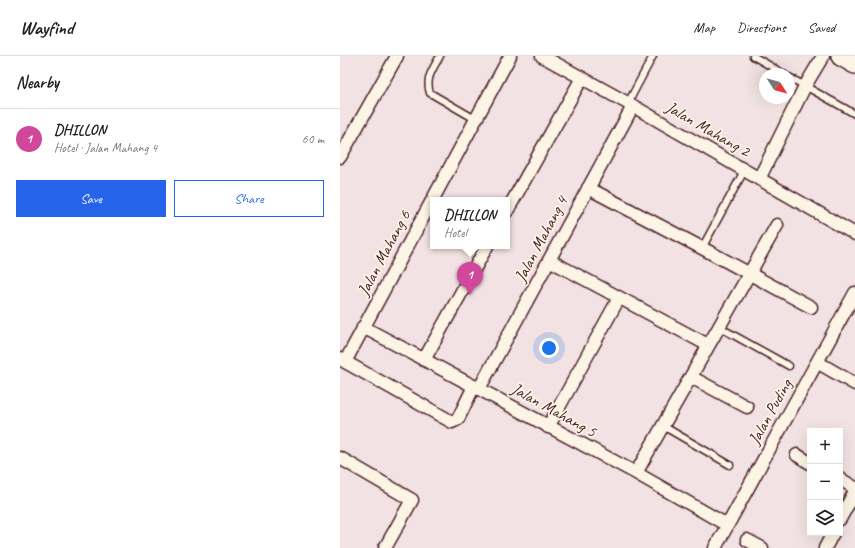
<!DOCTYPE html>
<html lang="en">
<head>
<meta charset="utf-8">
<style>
	body { margin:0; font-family:Caveat,sans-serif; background:#f2f2f2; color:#222 }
	.controls { position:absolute; right:12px; bottom:12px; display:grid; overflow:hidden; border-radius:0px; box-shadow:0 4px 16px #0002 }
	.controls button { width:36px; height:36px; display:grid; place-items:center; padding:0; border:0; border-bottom:1px solid #e0e0e0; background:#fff; color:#222; font:20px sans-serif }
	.compass { position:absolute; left:419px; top:12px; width:36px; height:36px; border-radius:50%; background:#fff; box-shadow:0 4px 16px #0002; rotate:126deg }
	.you { position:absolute; left:209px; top:292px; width:14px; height:14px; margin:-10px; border:3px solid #fff; border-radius:50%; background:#1a73e8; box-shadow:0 0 0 6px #1a73e833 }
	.badge { display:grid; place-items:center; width:26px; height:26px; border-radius:50%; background:#2563eb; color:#fff; font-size:13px; font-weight:700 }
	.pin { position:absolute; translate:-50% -33px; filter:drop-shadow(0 1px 2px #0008) }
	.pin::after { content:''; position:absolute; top:21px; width:14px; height:12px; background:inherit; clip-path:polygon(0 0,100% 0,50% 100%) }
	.popup { position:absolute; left:90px; top:141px; width:80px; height:52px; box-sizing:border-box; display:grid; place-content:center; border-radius:0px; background:#fff; filter:drop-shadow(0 1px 3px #0005); font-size:13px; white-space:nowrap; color:#767676 }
	.popup b { font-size:15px; color:#222 }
	.popup::after { content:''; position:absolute; left:50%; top:100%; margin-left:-8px; border:8px solid transparent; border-top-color:#fff }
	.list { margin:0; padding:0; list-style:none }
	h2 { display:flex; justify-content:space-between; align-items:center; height:52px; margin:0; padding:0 16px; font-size:17px }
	h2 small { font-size:13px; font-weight:400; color:#767676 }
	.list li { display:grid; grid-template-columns:26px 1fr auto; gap:12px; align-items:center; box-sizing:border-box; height:60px; padding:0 16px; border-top:1px solid #e0e0e0 }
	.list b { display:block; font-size:15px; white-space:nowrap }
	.list p { margin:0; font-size:13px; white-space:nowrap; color:#767676 }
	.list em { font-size:13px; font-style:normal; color:#767676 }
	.actions { display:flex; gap:8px; padding:12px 16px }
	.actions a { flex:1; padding:9px 0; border:1px solid #2563eb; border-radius:0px; text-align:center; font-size:14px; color:#2563eb }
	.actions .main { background:#2563eb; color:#fff }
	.icon { flex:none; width:22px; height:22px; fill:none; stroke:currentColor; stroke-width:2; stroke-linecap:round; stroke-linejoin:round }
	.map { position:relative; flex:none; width:515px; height:492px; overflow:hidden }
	header { display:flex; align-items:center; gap:24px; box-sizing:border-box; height:56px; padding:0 20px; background:#fff; border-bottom:1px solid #e0e0e0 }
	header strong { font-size:19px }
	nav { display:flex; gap:22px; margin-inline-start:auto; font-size:14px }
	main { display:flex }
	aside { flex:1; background:#fff }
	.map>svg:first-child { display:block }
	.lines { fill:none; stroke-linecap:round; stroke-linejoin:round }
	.lane-casing { stroke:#4a1f2b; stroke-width:9 }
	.street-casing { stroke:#4a1f2b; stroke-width:15 }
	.primary-casing { stroke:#4a1f2b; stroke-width:22 }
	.lane { stroke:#fcf5e5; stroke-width:6 }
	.street { stroke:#fcf5e5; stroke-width:12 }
	.primary { stroke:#fcf5e5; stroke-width:19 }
	.labels { text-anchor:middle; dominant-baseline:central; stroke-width:3.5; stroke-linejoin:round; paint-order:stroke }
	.street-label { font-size:17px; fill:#4a1f2b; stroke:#fcf5e5 }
</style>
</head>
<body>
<header>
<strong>Wayfind</strong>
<nav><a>Map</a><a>Directions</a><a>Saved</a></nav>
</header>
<main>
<aside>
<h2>Nearby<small></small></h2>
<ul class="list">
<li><span class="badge" style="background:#d1479c">1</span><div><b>DHILLON</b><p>Hotel · Jalan Mahang 4</p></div><em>60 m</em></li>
</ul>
<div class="actions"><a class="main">Save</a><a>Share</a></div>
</aside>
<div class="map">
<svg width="515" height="492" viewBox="0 0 515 492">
	<rect width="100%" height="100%" fill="#f2e2e3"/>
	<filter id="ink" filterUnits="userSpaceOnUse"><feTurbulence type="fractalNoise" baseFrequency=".025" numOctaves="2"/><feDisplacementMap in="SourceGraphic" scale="8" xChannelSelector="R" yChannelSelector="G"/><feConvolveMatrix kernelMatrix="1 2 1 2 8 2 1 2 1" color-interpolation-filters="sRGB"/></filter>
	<g filter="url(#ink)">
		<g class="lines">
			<g class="lane-casing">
				<path id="lane" d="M100,0C93,13 85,22 90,37L135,63
					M413,0L444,18
					M449,21L515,58
					M288,47L313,0
					M362,192L404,115
					M379,271L449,310
					M323,370L390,409"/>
			</g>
			<g class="street-casing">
				<path id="street" d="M202,0L293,50L515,178
					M0,101L57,0
					M419,123L465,30L483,0
					M248,132L362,192L471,251
					M167,155L242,22
					M209,204L368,289
					M23,271L296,417L387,469
					M0,303L112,366L118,363L134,330
					M84,304L147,190
					M5,306L170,0
					M477,306L515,328
					M351,321L407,351
					M139,333L293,50
					M208,371L279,242
					M457,399L470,407
					M0,402L72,444L45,492
					M296,417L437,169
					M500,423L515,432
					M500,463L515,435
					M407,484L422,492
					M375,492L515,237
					M485,492L493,477"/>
			</g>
			<g class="primary-casing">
				<path id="primary" d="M501,0L515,8"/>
			</g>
			<use href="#lane" class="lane"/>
			<use href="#street" class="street"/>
			<use href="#primary" class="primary"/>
		</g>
	</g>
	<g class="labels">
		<g class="street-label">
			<text transform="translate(368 73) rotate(30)">Jalan Mahang 2</text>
			<text transform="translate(201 183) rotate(-62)">Jalan Mahang 4</text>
			<text transform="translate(44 197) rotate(-62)">Jalan Mahang 6</text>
			<text transform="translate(214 354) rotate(29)">Jalan Mahang 5</text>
			<text transform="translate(430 356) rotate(-61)">Jalan Puding</text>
		</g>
	</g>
</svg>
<div class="controls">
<button>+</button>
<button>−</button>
<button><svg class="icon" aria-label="layers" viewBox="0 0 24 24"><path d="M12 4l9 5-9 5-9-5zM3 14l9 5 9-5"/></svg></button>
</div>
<svg class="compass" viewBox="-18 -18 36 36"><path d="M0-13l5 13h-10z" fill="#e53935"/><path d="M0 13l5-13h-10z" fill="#767676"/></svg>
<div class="you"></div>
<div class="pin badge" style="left:130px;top:239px;background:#d1479c">1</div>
<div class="popup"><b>DHILLON</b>Hotel</div>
</div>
</main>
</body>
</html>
